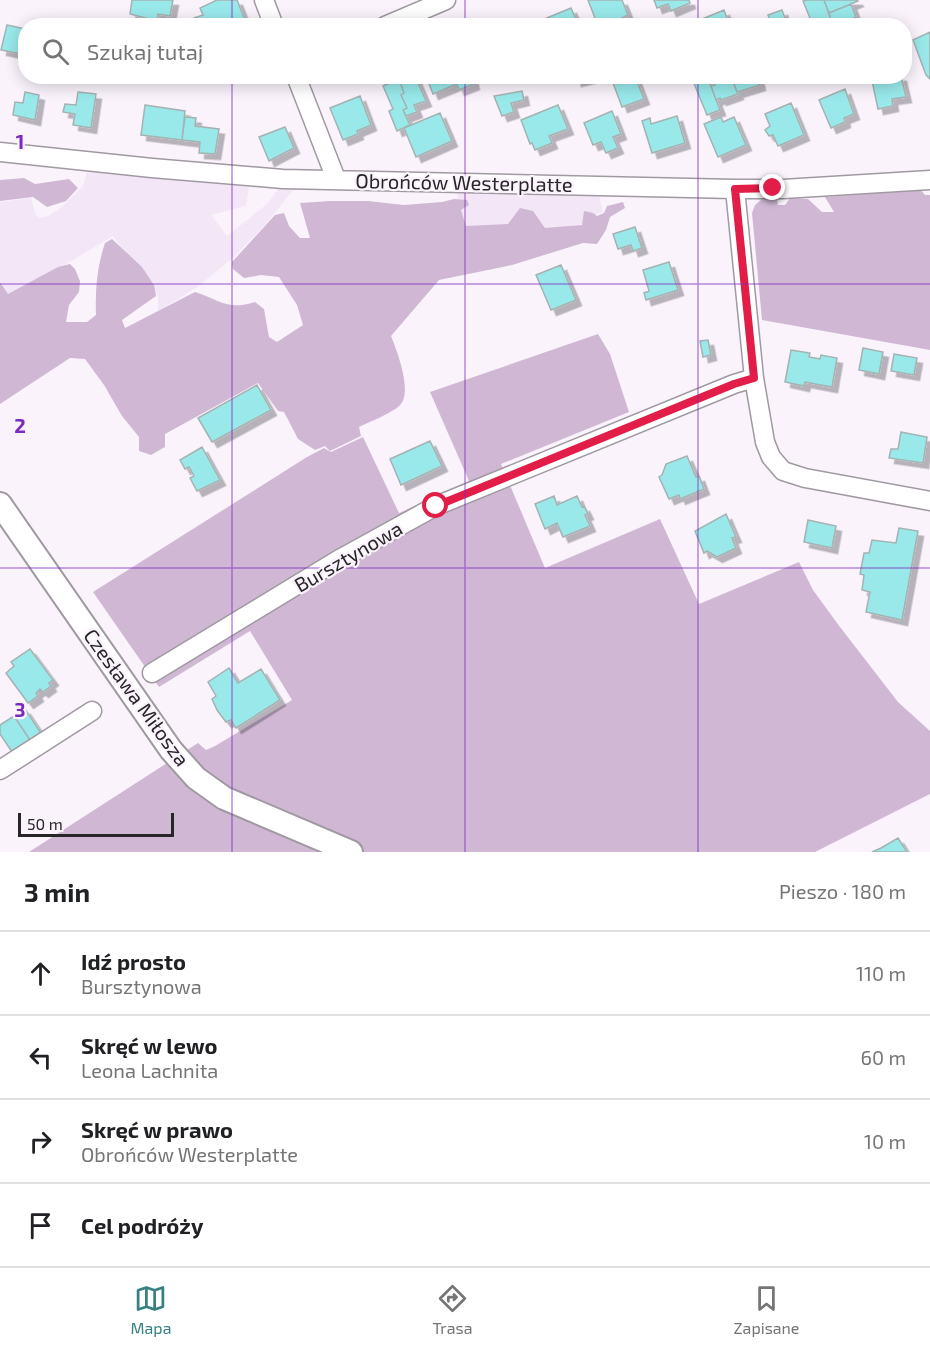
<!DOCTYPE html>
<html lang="pl">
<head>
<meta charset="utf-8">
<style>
	body { margin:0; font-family:"Exo 2",sans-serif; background:#f2f2f2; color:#202124 }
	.scale { position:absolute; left:18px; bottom:15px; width:156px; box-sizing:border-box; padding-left:6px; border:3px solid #272528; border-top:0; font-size:16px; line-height:21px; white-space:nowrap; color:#272528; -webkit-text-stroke:4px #faf3fc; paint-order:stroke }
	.stop { position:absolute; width:18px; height:18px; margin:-14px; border:4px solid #e11d48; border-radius:50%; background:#fff }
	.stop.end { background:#e11d48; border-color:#fff; box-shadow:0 2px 6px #0008 }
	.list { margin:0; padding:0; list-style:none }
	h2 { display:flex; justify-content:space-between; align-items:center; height:78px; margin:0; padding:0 24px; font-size:26px }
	h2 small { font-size:20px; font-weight:400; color:#757577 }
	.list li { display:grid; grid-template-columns:39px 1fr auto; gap:18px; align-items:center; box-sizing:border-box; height:84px; padding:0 24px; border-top:2px solid #e0e0e0 }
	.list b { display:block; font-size:22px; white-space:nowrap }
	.list p { margin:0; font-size:20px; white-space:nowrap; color:#757577 }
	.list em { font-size:20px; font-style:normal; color:#757577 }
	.icon { flex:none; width:33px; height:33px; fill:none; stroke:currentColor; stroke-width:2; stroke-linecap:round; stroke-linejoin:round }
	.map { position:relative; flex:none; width:930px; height:852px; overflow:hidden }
	.search { position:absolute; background:#fff; box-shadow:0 3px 15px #0003; left:18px; right:18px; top:18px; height:66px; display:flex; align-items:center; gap:15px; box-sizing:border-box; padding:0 21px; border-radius:24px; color:#757577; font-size:22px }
	.sheet { height:414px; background:#fff }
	nav { display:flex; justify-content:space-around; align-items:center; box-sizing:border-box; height:84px; border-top:2px solid #e0e0e0; background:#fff; font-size:16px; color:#757577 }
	nav a { display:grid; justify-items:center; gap:3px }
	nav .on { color:#388182 }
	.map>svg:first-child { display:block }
	.built { fill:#f3e6f6 }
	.green { fill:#d0b8d5 }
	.building { fill:#99e9ea; stroke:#a5b2b2; stroke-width:1.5; filter:url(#shadow) }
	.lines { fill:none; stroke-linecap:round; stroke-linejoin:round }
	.minor-casing { stroke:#a099a2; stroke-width:21 }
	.tertiary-casing { stroke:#a099a2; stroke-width:26 }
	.minor { stroke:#fff; stroke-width:18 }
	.tertiary { stroke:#fff; stroke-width:22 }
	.route { stroke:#e11d48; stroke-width:8 }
	.grid { fill:none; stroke:#7b2cbf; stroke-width:1.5; stroke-opacity:0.55 }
	.labels { text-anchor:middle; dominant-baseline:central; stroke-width:4.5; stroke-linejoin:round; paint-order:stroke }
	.street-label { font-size:20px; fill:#272528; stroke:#faf3fc }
	.grid-label { font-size:20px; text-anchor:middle; font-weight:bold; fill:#7b2cbf; stroke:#faf3fc; stroke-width:4.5; stroke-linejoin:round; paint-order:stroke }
</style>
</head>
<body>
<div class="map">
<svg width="930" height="852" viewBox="0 0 930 852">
	<defs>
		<filter id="shadow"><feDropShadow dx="5.5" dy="5.5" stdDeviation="0" flood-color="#0004"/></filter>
	</defs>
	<rect width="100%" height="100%" fill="#faf3fc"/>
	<path class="built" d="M87,172L249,187L246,206L211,215L227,236L267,204L279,188L294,189L264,226L234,257L196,288L158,311V296L113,236L9,298L0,280V202L31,198L36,215L40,218L49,216L64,205L83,186Z
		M457,189L598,192L603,212L593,216L582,224L545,231L459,230Z"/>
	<path class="green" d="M24,178L35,184L69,179L78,188L66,201L47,207L33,197L0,201V180Z
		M921,190L925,195H930V350L762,320L752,213L755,205L762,199H777L778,205H785L790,198L808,199L822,212H834L825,197Z
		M454,199L467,200L469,205L461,210L466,226L508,224L520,208L533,211L545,228L582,225L584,211L593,213L597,216L604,213L607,206L623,202L625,208L610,217L606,230L597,244L583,243L512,265L439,280L391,336C397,351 412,390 401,404C395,412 369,422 359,427L361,436L330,451L325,446L315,450L298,439L284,412L278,411L258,383L165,434V447L151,455L139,451V437L122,416L104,385L85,359L70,358L0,404V282L8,294L58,267L70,264L75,269L80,281L79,292L69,305L66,322H87L96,315C95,290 97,266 105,243L112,239L142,267L154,285L156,296L122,320L125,328L195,292C220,300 228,311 255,302L264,309L269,337L277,342L303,325L297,305L279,277L261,275L244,278L233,269L232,262L275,215L284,213L289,226L300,238H310L300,203L330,201H368L404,205L442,202Z
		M598,334L610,354L629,412L501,464L545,568L660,519L699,604L799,562L813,590L840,627L898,702L930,731V794L815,852H29L198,743L206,750L215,746L292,700L250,631L159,687L93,592L307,457L324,448L331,452L363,437L399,513L469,481L430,392Z"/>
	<path class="building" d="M132,0H173L170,16L158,14L157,21L130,14Z
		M217,0H237L245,20L231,26H197L194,18L203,15L200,8Z
		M588,0H622L628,15L620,19L623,26H598Z
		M654,0H689L690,3L671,11L668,4L657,8Z
		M807,0H824L831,20L818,26H807L812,23L803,1Z
		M824,0H857L858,1L829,13Z
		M851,4L856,17L837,26H823L822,24L831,20L829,13Z
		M571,8L579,26H544L542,20Z
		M724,10L730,26H711L707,17Z
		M782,10L788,26H772L768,15Z
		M707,17L711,26H694L693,23Z
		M7,25L26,29V55L1,50Z
		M930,32V79L926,75L913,40Z
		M405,76H415L426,101L414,105L417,112L406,116L403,110L407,108L401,95L404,93L399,79Z
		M426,76H472L474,84L459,90L457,84L433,94Z
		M575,76H597L576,81Z
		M630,76H635L644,99L622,107L613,83Z
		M704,76H707L720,110L707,115L693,81Z
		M711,76H731L738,94L721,100L720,98L716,100L711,86L715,85Z
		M731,76H758L760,85L737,92Z
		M871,76H901L906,97L892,99L893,106L878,109Z
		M399,79L404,93L401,95L407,108L403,110L410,125L397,131L389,111L393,109L383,86Z
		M845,89L854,114L844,118L845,122L831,128L819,100Z
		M522,91L524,100L511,103L514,112L502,116L494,96Z
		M25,92L39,95L35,120L13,115L15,102L23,103Z
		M78,92L96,94L91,128L73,125L75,114L63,112L65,104L76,105Z
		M360,96L371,125L357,131L358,134L343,140L330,108Z
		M791,103L804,135L778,146L773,135L769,136L765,130L770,126L765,114Z
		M145,105L185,111L182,140L141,135Z
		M558,105L568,129L549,136L552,143L535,150L532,143L530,144L521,120Z
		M612,111L621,134L613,137L618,148L606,153L601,142L593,145L584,123Z
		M440,113L452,141L416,157L404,128Z
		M677,116L685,143L652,153L642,121L650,118L651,124Z
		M185,117L196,118L195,126L219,129L215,154L199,153L200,142L182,140Z
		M721,117L723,122L734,117L746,145L718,157L704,124Z
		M285,127L294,148L269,161L259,137Z
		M635,227L642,248L633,251L631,245L618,249L613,234Z
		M669,262L678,290L646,300L644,293L649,291L643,270Z
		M561,265L576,300L551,310L536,275Z
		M708,340L711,355L703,357L700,341Z
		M863,348L883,352L879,374L859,370Z
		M791,350L810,353L809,357L820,359L821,355L837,358L832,387L805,382L804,386L785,382Z
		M894,354L917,358L914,375L891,371Z
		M257,385L271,410L212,442L198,418Z
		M901,432L927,437L923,463L889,458L891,449H898Z
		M430,441L442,466L401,485L390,459Z
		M202,447L220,480L197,491L190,478L194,476L189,467L185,469L180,460Z
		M687,456L696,477L699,476L704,489L680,499L679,495L669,499L659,477L662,475L666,464Z
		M554,496L557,505L577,496L582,507L584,506L588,514L585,515L590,526L563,537L557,523L545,529L535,504Z
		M726,514L736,537L732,538L736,548L717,557L707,551L704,553L695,531Z
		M808,520L836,526L832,548L804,542Z
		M899,528L918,531L902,620L866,612L870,592L862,590L864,575L860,574L864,553H869L872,540L896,543Z
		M30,649L53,680L49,683L51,686L43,692L40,689L36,693L38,696L28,703L6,673L14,666L11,662Z
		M229,668L238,683L261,669L280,700L236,728L231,720L226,722L217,710L212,699L216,696L208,682Z
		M25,709L41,733L30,740L14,716Z
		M14,716L30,740L12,752L0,734V725Z
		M898,838L907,852H872L881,848Z"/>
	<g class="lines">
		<g class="minor-casing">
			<path id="minor" d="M264,0L274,26
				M385,26L446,0
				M296,76L336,179
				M0,152L152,168L283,179L735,189H783L930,180
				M735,189L754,378L765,442L771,457L783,471L805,478L930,501
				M152,673L338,560L436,506L734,384L754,378
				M0,770L92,711"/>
		</g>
		<g class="tertiary-casing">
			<path id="tertiary" d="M0,504L171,750L196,778L224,798L351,852"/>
		</g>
		<use href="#minor" class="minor"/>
		<use href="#tertiary" class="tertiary"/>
	</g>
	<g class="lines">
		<path class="route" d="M436,506L734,384L754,378L735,189L773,188"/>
	</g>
	<path class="grid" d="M232,0V26M465,0V26M698,0V26M232,76V852M465,76V852M698,76V852M0,284H930M0,568H930"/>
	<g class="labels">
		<g class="street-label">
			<text transform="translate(464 182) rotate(1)">Obrońców Westerplatte</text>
			<text transform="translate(348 556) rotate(-30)">Bursztynowa</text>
			<text transform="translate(137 697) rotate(54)">Czesława Miłosza</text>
		</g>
	</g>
	<g class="grid-label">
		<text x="20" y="149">1</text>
		<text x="20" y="433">2</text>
		<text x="20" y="717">3</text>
	</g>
</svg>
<div class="scale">50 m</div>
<div class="stop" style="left:436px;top:506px"></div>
<div class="stop end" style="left:773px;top:188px"></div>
<div class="search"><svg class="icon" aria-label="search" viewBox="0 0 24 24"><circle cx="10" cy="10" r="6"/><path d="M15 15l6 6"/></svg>Szukaj tutaj</div>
</div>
<section class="sheet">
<h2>3 min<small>Pieszo · 180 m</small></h2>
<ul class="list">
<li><svg class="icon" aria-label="ahead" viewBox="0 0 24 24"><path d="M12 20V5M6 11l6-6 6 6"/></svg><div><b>Idź prosto</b><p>Bursztynowa</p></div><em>110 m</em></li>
<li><svg class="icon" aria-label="left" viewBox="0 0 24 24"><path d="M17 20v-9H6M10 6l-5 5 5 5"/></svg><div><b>Skręć w lewo</b><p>Leona Lachnita</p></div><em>60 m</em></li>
<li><svg class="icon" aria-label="right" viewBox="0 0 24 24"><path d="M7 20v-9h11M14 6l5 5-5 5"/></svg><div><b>Skręć w prawo</b><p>Obrońców Westerplatte</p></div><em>10 m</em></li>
<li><svg class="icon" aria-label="arrive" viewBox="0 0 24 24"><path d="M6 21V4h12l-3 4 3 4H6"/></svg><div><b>Cel podróży</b></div></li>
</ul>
</section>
<nav>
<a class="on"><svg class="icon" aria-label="map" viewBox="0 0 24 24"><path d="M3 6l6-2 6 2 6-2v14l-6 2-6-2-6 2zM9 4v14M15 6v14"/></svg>Mapa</a>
<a><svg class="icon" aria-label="directions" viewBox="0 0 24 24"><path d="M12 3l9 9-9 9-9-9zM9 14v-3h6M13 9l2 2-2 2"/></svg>Trasa</a>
<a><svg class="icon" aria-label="saved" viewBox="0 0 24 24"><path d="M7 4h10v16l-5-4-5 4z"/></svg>Zapisane</a>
</nav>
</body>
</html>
